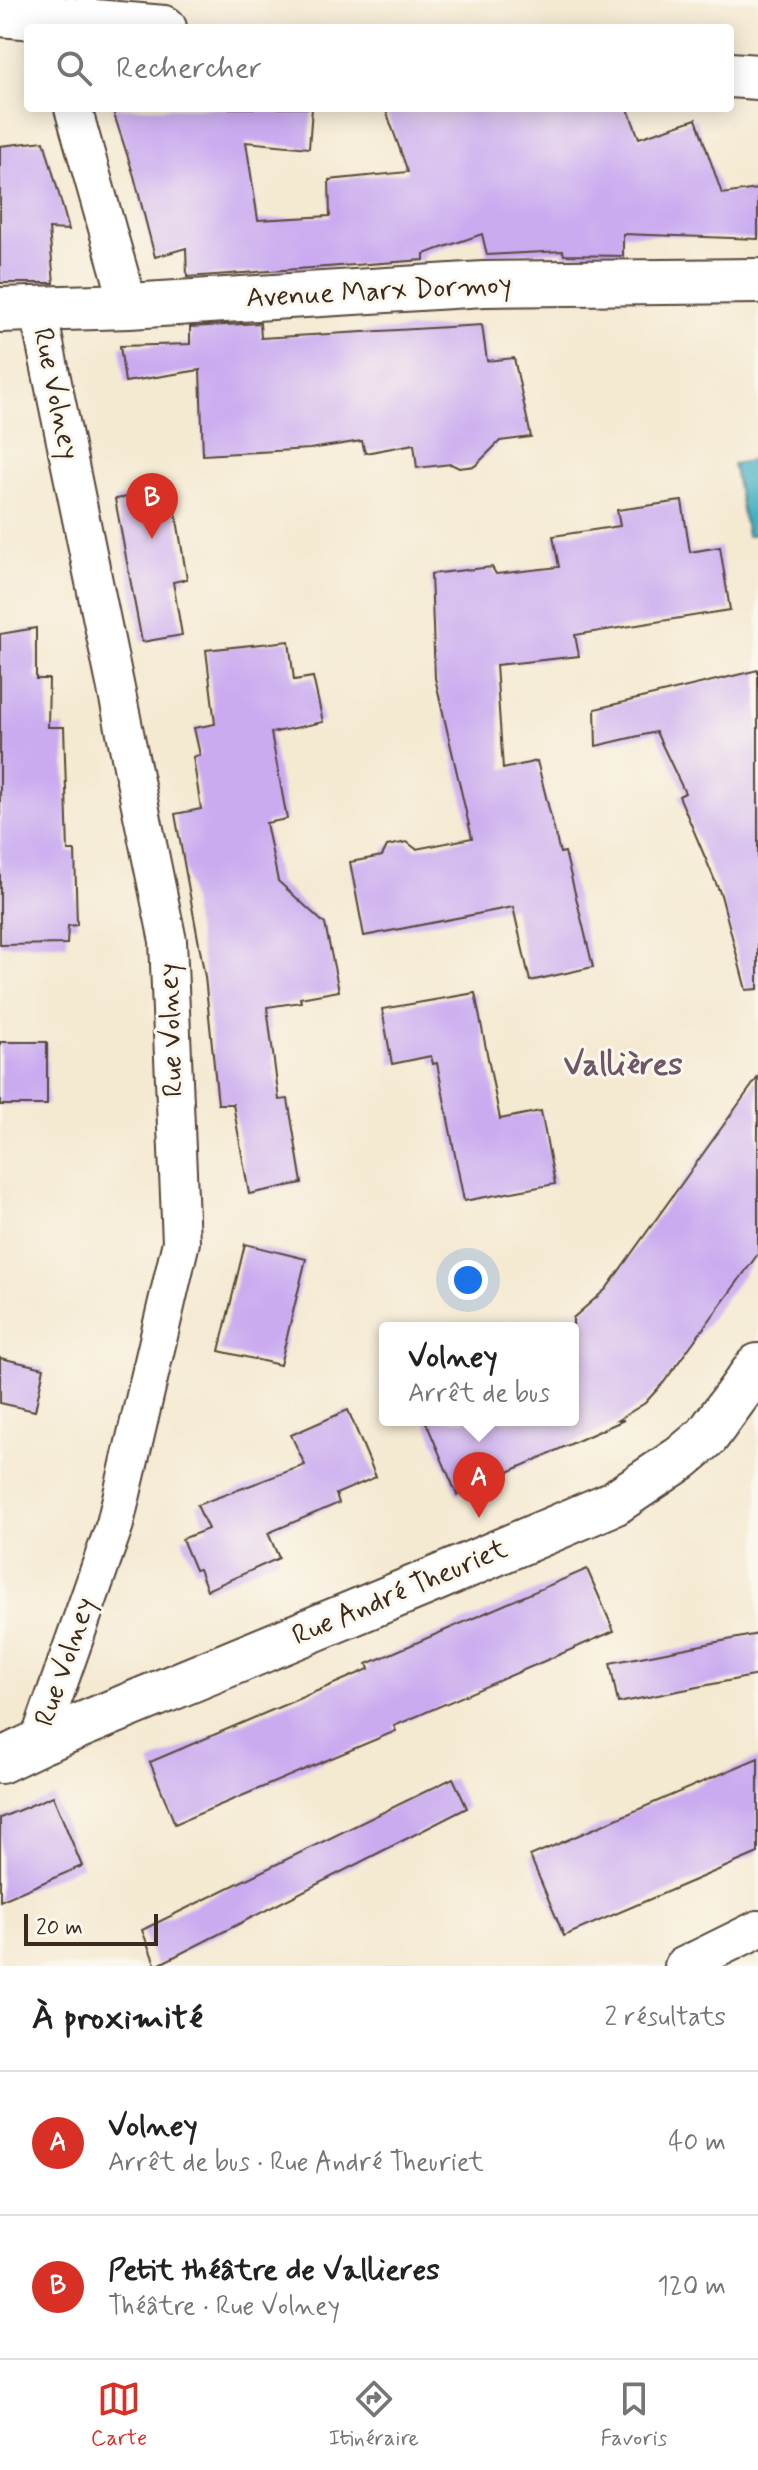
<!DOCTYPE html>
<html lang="fr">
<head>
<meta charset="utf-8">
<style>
	body { margin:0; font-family:Mynerve,sans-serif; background:#f6f6f6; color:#222 }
	.scale { position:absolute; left:24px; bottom:20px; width:134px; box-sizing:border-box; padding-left:8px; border:4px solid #3b2a1e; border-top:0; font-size:22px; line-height:28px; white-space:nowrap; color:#3b2a1e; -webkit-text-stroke:6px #fbf7ec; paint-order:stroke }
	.you { position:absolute; left:468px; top:1280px; width:28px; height:28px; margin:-20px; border:6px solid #fff; border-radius:50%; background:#1a73e8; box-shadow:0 0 0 12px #1a73e833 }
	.badge { display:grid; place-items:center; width:52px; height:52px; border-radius:50%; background:#d93025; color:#fff; font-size:26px; font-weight:700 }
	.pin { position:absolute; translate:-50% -66px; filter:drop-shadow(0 2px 4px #0008) }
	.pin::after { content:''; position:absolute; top:42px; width:28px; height:24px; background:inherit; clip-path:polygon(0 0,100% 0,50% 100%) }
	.popup { position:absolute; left:379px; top:1322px; width:200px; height:104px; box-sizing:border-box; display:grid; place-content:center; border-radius:8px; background:#fff; filter:drop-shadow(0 2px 6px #0005); font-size:26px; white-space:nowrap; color:#767676 }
	.popup b { font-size:30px; color:#222 }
	.popup::after { content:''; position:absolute; left:50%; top:100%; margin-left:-16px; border:16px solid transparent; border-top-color:#fff }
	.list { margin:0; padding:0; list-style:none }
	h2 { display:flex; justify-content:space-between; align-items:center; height:104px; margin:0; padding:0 32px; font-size:34px }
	h2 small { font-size:26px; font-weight:400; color:#767676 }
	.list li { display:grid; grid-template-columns:52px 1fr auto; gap:24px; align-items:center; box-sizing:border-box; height:144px; padding:0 32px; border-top:2px solid #e0e0e0 }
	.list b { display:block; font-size:30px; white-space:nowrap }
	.list p { margin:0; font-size:26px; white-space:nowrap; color:#767676 }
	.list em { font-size:26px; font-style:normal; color:#767676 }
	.icon { flex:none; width:44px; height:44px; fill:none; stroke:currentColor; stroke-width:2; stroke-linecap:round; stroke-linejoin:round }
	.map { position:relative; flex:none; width:758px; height:1966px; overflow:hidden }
	.search { position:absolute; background:#fff; box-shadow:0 4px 20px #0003; left:24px; right:24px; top:24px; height:88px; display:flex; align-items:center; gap:20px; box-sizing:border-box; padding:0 28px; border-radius:8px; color:#767676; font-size:30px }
	.sheet { height:392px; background:#fff }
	nav { display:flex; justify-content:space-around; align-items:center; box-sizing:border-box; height:112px; border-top:2px solid #e0e0e0; background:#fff; font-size:22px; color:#767676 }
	nav a { display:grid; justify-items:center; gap:4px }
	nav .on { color:#d93025 }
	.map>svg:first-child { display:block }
	.water { fill:#44afc3; stroke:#406c70; stroke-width:2 }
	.building { fill:#caabf0 }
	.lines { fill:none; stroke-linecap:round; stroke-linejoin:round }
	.street-casing { stroke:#574739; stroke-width:40 }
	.secondary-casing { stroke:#574739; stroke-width:48 }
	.primary-casing { stroke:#574739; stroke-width:48 }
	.street { stroke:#fff; stroke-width:36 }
	.secondary { stroke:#fff; stroke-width:44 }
	.primary { stroke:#fff; stroke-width:44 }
	.labels { text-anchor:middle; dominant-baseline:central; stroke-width:6; stroke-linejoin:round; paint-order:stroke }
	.street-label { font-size:28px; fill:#3b2a1e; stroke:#fbf7ec }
	.quarter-label { font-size:32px; font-weight:bold; fill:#6d5768; stroke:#fbf7ec }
</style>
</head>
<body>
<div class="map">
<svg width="758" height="1966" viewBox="0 0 758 1966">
	<rect width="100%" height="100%" fill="#fbf7ec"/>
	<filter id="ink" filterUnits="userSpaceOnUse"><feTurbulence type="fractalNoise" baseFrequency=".0125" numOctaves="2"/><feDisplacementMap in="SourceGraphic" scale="16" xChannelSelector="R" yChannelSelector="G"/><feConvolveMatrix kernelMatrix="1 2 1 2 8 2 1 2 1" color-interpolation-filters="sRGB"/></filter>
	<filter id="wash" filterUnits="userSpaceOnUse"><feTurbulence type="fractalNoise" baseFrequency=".006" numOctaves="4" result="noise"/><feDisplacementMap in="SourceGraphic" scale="32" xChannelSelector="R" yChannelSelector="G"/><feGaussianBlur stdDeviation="1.8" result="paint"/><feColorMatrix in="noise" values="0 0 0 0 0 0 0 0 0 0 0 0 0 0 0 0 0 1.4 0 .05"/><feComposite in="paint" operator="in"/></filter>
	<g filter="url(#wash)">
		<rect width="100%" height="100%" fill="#f4e9d1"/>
		<path class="water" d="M758,459V534L747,536L733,464Z"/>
		<g id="blocks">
			<path class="building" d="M112,108H312L309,148L246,142L258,220L330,216L329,180L408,172L385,108L628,109L639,138L696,119L722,194L758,189V239L623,234V256L564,255L563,251L487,255L482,234L424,254V260L187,277L186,248L155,257L134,176Z
				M44,141L69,230L49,229L54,283H0V146Z
				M260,323L261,338L482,325L487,361L514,358L531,437L500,441L475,466L459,468L451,464L417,468L414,444L365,453L362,441L310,449L203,455L200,370L125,382L120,346L190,344V327Z
				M172,490L187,579L173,582L182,635L142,642L115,499Z
				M682,501L690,552L720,547L730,610L575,635L579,656L496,665L503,769L537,761L560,853L565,852L593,967L530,981L513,907L364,936L350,862L382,856L387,846L407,842L416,849L472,838L435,678L431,574L492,567L496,574L559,567L553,536L620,526L617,510Z
				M36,628V679H49L48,727H64L68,851H75L77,925L68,926L67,944L0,945V634Z
				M289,641L294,680L313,677L323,722L271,733L287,819L266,823L278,881L325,924L339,991L300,998L301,1002L267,1007L279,1100L288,1099L302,1183L249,1194L233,1104H218L205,977L175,814L201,809L193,757L200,755L194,728L215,724L206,650Z
				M758,670V989L746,990L721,895L679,796L685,793L656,732L596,746L595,709Z
				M475,993L500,1119L541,1111L555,1184L464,1201L437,1063L433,1064L431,1056L392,1064L382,1009Z
				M0,1042H47V1105H0Z
				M758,1077V1254L722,1303L664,1382L645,1403L618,1420H624L457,1495L425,1420H573V1318L606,1289Z
				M245,1244L306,1259L280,1365L219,1351Z
				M0,1358L44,1368L35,1411L0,1403Z
				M348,1410L376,1477L336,1494L339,1503L268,1533L279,1558L207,1590L199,1569L195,1570L182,1539L208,1529L197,1505L305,1465L291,1435Z
				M587,1569L614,1631L394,1726L396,1731L175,1824L150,1762L369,1669L367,1664Z
				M758,1634V1675L618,1703L610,1663Z
				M758,1758V1853L564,1936L530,1856Z
				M453,1778L467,1808L156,1966L142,1930Z
				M53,1796L82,1866L0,1901V1818Z"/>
		</g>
	</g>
	<g filter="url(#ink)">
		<use href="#blocks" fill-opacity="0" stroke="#574739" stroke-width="2"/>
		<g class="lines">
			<g class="street-casing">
				<path id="street" d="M73,108L129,306
					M38,310L168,941L181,1242L115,1524L38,1743
					M683,1966L758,1929"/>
			</g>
			<g class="secondary-casing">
				<path id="secondary" d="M0,1761L38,1743L433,1580L614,1503L681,1458L707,1436L758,1366"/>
			</g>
			<g class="primary-casing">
				<path id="primary" d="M0,14L164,28
					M730,75L758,77
					M0,310L129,306L484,284L758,281"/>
			</g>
			<use href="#street" class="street"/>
			<use href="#secondary" class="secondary"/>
			<use href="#primary" class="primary"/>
		</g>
	</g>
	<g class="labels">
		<g class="street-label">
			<text transform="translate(379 292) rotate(-3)">Avenue Marx Dormoy</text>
			<text transform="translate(55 394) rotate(78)">Rue Volney</text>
			<text transform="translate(172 1030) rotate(-92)">Rue Volney</text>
			<text transform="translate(400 1593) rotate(-23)">Rue André Theuriet</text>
			<text transform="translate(66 1662) rotate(-71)">Rue Volney</text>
		</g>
		<g class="quarter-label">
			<text x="623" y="1065">Vallières</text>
		</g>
	</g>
</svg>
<div class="scale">20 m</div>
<div class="you"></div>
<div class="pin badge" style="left:479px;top:1518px">A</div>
<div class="popup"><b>Volney</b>Arrêt de bus</div>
<div class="pin badge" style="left:152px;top:539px">B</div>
<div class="search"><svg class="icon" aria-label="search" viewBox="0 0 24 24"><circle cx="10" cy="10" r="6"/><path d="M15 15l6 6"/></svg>Rechercher</div>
</div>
<section class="sheet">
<h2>À proximité<small>2 résultats</small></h2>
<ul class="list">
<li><span class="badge">A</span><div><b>Volney</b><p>Arrêt de bus · Rue André Theuriet</p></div><em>40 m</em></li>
<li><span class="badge">B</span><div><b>Petit théâtre de Vallieres</b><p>Théâtre · Rue Volney</p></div><em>120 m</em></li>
</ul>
</section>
<nav>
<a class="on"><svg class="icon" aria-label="map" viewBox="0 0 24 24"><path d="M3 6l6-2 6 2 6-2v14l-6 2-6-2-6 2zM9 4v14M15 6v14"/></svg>Carte</a>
<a><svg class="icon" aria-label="directions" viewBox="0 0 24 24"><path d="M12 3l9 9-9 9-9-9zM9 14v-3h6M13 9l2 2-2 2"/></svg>Itinéraire</a>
<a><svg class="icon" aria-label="saved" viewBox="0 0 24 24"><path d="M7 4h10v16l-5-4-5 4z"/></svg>Favoris</a>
</nav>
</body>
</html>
